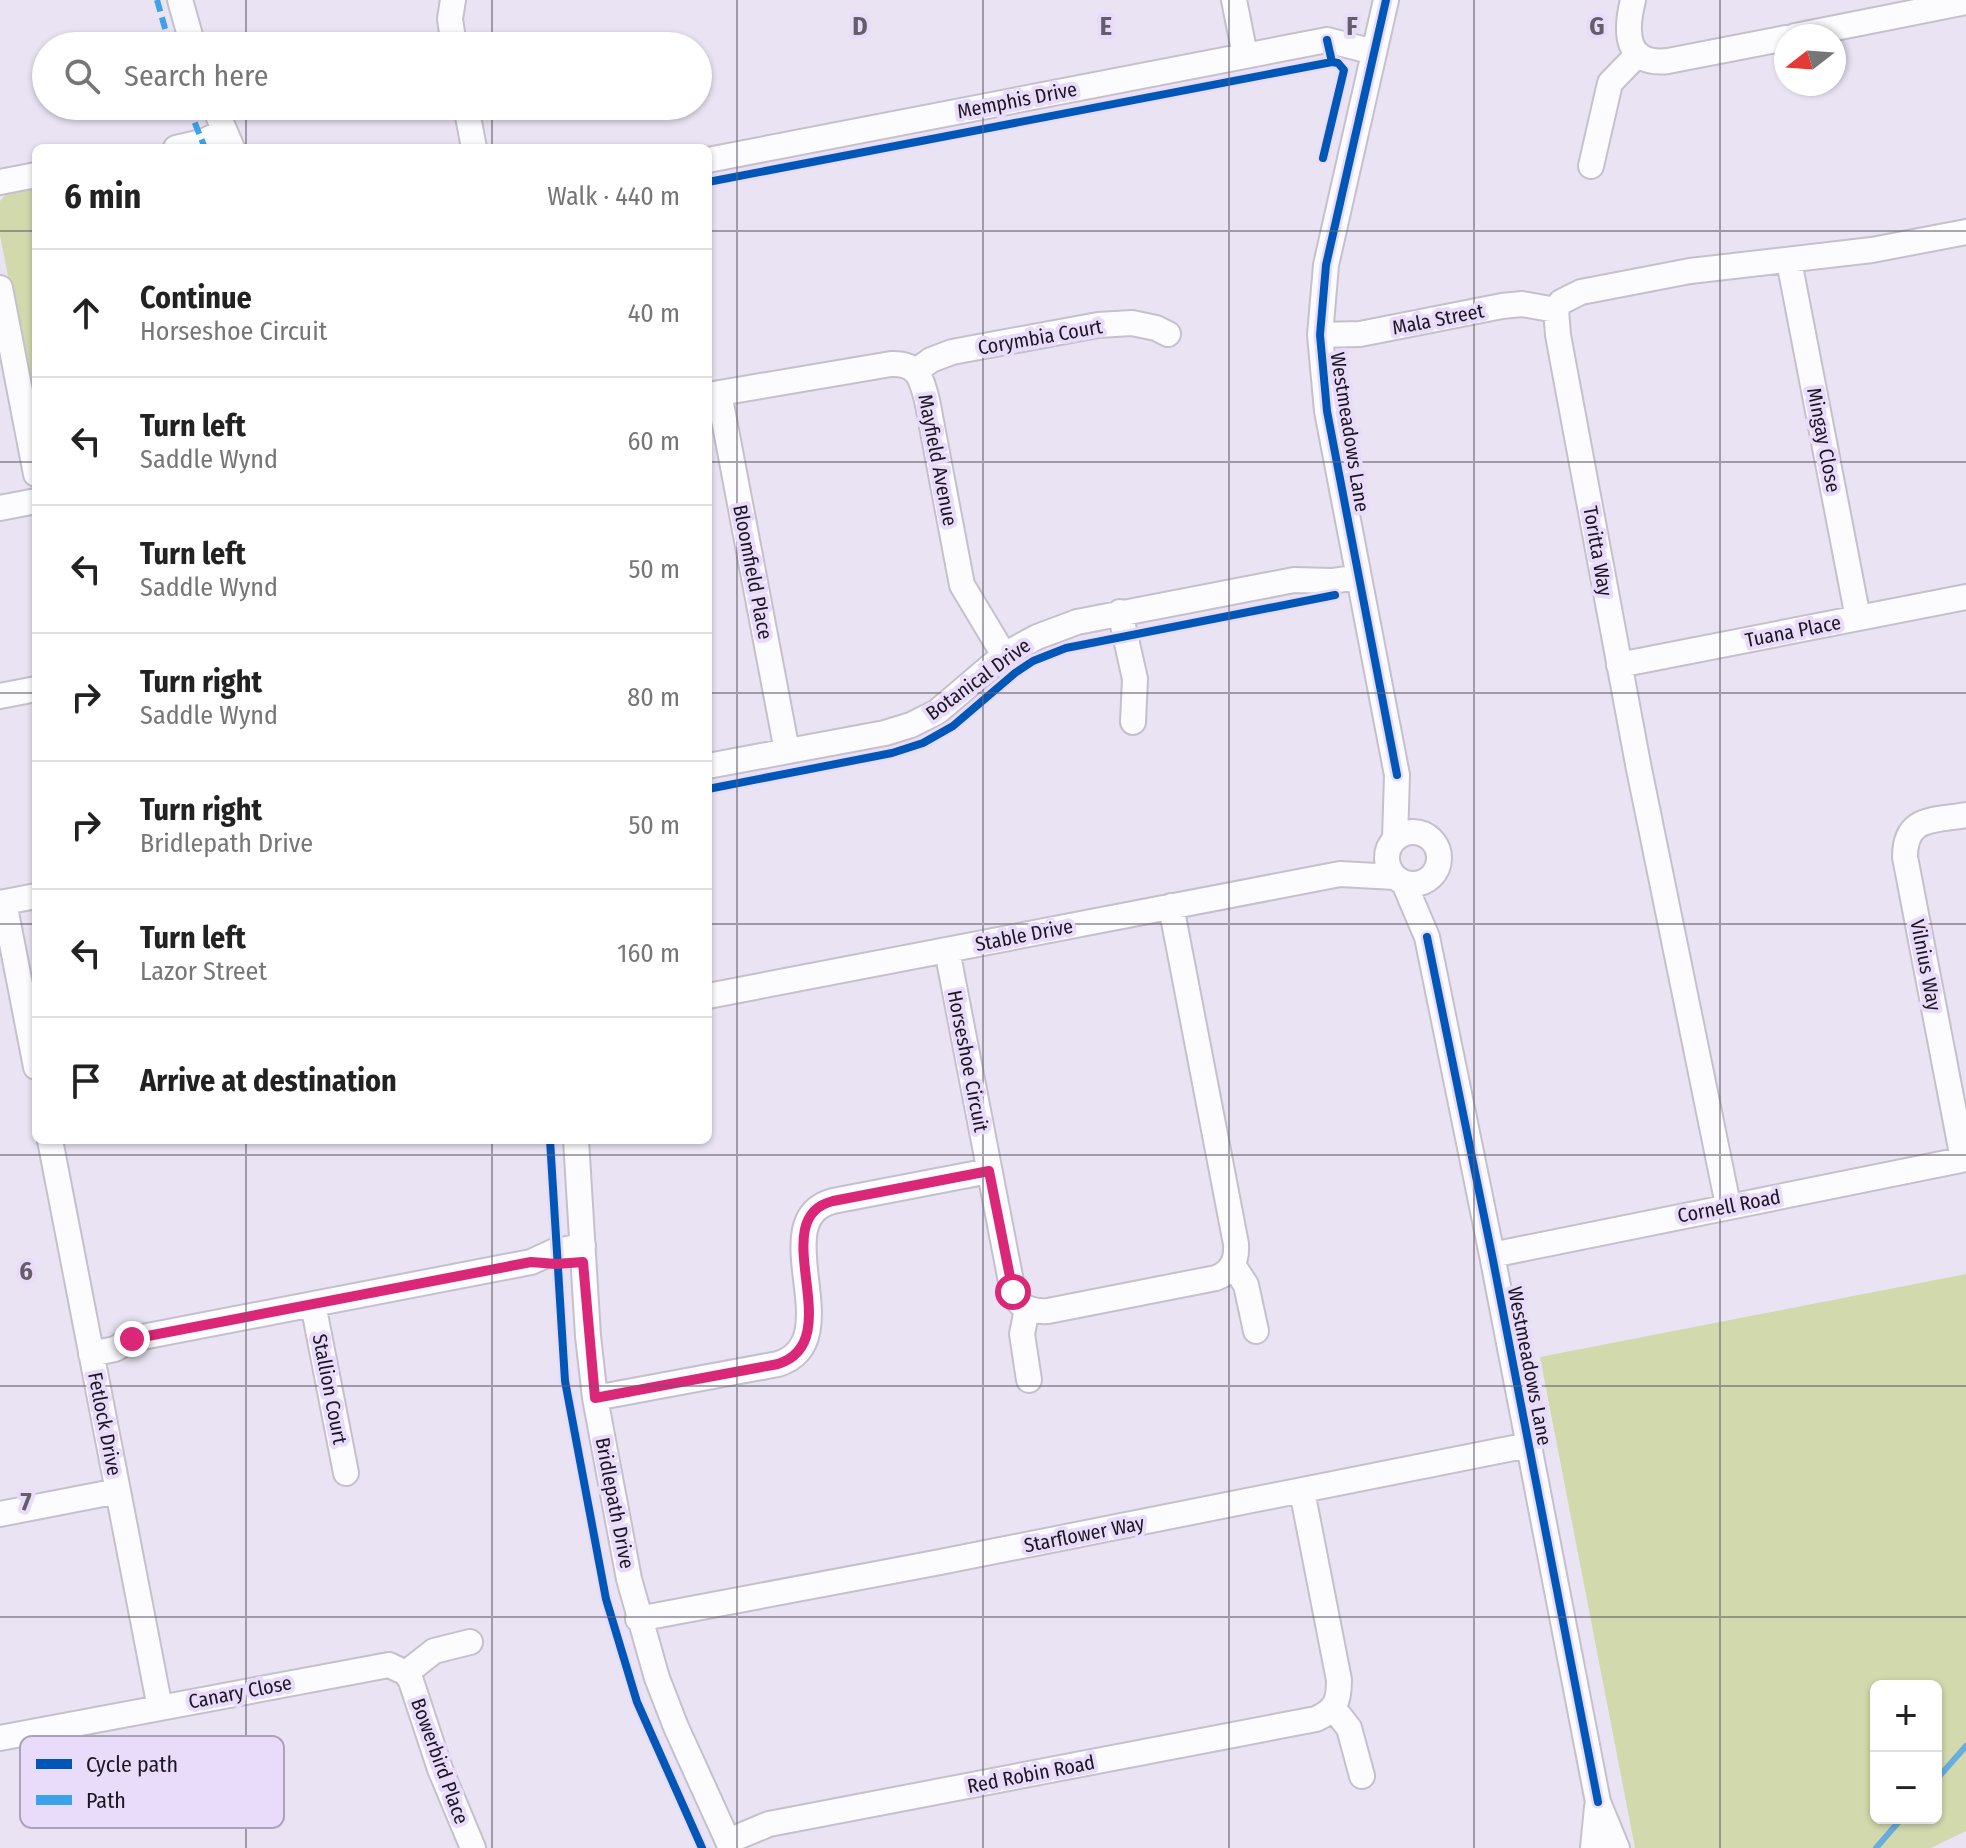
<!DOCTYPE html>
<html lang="en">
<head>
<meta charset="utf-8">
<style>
	body { margin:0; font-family:"Fira Sans Condensed",sans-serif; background:#f6f6f6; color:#222 }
	.controls { position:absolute; right:24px; bottom:24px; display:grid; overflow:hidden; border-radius:12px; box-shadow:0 2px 6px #0004 }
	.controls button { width:72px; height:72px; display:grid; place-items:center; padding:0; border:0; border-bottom:2px solid #e0e0e0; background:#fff; color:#222; font:40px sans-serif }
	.compass { position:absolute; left:1774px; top:24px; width:72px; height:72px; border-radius:50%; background:#fff; box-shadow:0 2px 6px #0004; rotate:253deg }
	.stop { position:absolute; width:24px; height:24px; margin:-18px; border:6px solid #db2777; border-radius:50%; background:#fff }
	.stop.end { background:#db2777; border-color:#fff; box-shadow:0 2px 8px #0008 }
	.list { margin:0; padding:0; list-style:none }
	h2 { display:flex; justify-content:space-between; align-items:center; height:104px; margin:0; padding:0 32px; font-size:34px }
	h2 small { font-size:26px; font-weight:400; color:#767676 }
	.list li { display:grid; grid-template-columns:52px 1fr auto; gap:24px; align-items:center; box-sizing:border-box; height:128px; padding:0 32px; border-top:2px solid #e0e0e0 }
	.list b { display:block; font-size:30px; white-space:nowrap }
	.list p { margin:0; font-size:26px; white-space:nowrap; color:#767676 }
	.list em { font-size:26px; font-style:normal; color:#767676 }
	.icon { flex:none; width:44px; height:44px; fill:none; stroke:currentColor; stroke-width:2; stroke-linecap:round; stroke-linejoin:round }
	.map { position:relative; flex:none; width:1966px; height:1848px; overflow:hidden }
	.search { position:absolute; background:#fff; box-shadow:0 2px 6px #0004; left:32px; top:32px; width:680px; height:88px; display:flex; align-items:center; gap:20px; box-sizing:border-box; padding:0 28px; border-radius:44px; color:#767676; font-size:30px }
	.panel { position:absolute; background:#fff; box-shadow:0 2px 6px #0004; left:32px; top:144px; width:680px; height:1000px; border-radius:12px }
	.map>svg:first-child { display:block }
	.green { fill:#d2d9ad; fill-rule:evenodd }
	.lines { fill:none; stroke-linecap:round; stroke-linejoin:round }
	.stream { stroke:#67addd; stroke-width:6 }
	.minor-casing { stroke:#c5c0cc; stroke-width:28 }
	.minor { stroke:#fcfbfd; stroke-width:24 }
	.quiet { stroke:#3da2ea; stroke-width:6; stroke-dasharray:12 6; stroke-linecap:butt }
	.cycleway-casing { stroke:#e9dcfa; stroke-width:13 }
	.cycleway { stroke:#0057b8; stroke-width:8 }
	.route { stroke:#db2777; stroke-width:10 }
	.grid { fill:none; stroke:#635e6a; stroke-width:2; stroke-opacity:0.55 }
	.labels { text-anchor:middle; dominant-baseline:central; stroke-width:8; stroke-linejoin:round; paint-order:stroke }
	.street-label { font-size:20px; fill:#1b1621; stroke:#e9dcfa }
	.key { fill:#e9dcfa; stroke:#aba1b9; stroke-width:2 }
	.key-label { font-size:22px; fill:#1b1621 }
	.grid-label { font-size:26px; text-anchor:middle; font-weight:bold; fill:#635e6a; stroke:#e9dcfa; stroke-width:8; stroke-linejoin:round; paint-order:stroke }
</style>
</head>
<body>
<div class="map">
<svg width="1966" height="1848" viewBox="0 0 1966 1848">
	<rect width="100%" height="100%" fill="#eae3f3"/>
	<path class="green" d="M36,185V420L0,235V201L8,192Z
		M1966,1274V1831L1931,1848H1635L1540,1357ZM1876,1686H1936V1818H1876Z"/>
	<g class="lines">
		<path class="stream" d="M1936,1780L1966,1746
			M1876,1848L1902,1818"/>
		<g class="minor-casing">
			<path id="minor" d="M180,0L193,46
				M453,0L450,19L454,46
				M1234,0L1245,55
				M1386,0L1326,265L1320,335L1327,411L1397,775L1395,839
				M1633,0C1625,32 1625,66 1668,61L1786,38
				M1795,36L1966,2
				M214,106L232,148
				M466,106L474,148
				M176,148L202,142L224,132
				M708,160L1327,40L1374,52
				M1591,166L1610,83L1638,54
				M0,182L36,175
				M1789,261L1858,618
				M0,288L36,474
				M1320,335L1360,334L1502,306L1522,304L1556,310
				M916,371L931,360L952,352L1098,325L1132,323L1156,328L1168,334
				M719,393L787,751
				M708,395L891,364C918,363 921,378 927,400L962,585L1004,655
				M0,508L36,501
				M1120,612L1135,679L1133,722
				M1619,665L1966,597
				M0,696L36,689
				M708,766L885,733L911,725L937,712L1004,655L1037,637L1077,622L1294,580L1332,581L1358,577
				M1387 858a26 26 0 1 1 52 0a26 26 0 1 1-52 0Z
				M1404,883L1427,937L1492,1255L1598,1802L1617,1848
				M4,902L36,1067
				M0,903L36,896
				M947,950L1013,1292C1019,1308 1032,1312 1048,1311L1216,1278C1232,1272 1237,1260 1236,1244L1171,906
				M708,996L1340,874L1395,877
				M50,1140L160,1708
				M576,1140L588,1336L595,1398L629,1579L657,1678L676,1727L731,1848
				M1963,1159L1905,857C1905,816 1933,821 1966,815
				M1728,1205L1638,764L1558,335L1556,310L1561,302L1581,292L1690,271L1872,250L1966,232
				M1492,1255L1966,1159
				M1233,1265L1246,1285L1256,1331
				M313,1304L346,1473
				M1027,1309L1022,1334L1029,1380
				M91,1354L115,1349L132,1339L531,1262L555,1251L583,1246
				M595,1398L778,1364C851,1341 762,1220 833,1201L989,1171
				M0,1514L118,1491
				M638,1619L935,1563L1529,1445
				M406,1673L434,1651L470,1642
				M1334,1709L1349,1728L1362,1776
				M0,1738L389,1665L406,1673L411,1681L440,1769L473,1848
				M728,1841L769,1824L1316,1719C1336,1710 1339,1701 1339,1680L1302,1491
				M1593,1848L1597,1807"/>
		</g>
		<use href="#minor" class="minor"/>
		<path class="quiet" d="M157,0L170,46
			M188,106L205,148"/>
		<g class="cycleway-casing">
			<path id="cycleway" d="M1386,0L1326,265L1320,335L1327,411L1397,775
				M1323,158L1344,70L1338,63L1332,62L1327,40
				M708,182L1332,62
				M708,789L892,753L923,743L953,726L1015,673L1033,661L1066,648L1335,595
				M1427,937L1492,1255L1598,1802
				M550,1140L565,1381L606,1599L637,1702L702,1848"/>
		</g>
		<use href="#cycleway" class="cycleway"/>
	</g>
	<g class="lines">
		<path class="route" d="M132,1339L531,1262L556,1264L583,1262L595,1398L778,1364C851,1341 762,1218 833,1201L989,1171L1013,1292"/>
	</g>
	<path class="grid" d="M246,0V46M492,0V46M737,0V1848M983,0V1848M1229,0V1848M1474,0V1848M1720,0V1848M246,106V148M492,106V148M0,231H36M708,231H1966M0,462H36M708,462H1966M0,693H36M708,693H1966M0,924H36M708,924H1966M246,1140V1848M492,1140V1848M0,1155H1966M0,1386H1966M0,1617H1966"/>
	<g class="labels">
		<g class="street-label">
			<text transform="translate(1017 100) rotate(-11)">Memphis Drive</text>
			<text transform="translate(1438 319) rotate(-11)">Mala Street</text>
			<text transform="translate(1040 337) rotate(-10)">Corymbia Court</text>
			<text transform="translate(1350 432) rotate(81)">Westmeadows Lane</text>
			<text transform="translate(1824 440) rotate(79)">Mingay Close</text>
			<text transform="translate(938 460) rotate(79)">Mayfield Avenue</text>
			<text transform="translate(1598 551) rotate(80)">Toritta Way</text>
			<text transform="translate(753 572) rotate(79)">Bloomfield Place</text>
			<text transform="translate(1793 631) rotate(-11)">Tuana Place</text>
			<text transform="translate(978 679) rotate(-36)">Botanical Drive</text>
			<text transform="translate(1024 935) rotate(-11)">Stable Drive</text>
			<text transform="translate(1926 965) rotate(79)">Vilnius Way</text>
			<text transform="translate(968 1061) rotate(79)">Horseshoe Circuit</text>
			<text transform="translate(1729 1206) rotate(-11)">Cornell Road</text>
			<text transform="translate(1530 1366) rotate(79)">Westmeadows Lane</text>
			<text transform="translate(330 1389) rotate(79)">Stallion Court</text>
			<text transform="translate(105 1424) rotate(79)">Fetlock Drive</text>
			<text transform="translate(615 1503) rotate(79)">Bridlepath Drive</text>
			<text transform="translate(1084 1534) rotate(-11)">Starflower Way</text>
			<text transform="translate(240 1692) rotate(-11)">Canary Close</text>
			<text transform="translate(440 1761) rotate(70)">Bowerbird Place</text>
			<text transform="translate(1031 1774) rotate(-11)">Red Robin Road</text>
		</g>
	</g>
	<rect x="20" y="1736" width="264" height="92" rx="12" class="key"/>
	<rect x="36" y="1759" width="36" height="10" fill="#0057b8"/>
	<rect x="36" y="1795" width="36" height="10" fill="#3da2ea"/>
	<g class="key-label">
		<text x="86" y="1772">Cycle path</text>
		<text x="86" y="1808">Path</text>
	</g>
	<g class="grid-label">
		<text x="860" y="35">D</text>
		<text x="1106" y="35">E</text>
		<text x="1352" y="35">F</text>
		<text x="1597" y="35">G</text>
		<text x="26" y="1280">6</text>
		<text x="26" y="1511">7</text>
	</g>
</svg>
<div class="controls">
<button>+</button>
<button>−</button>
</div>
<svg class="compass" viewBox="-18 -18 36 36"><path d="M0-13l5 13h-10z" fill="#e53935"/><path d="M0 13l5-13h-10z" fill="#767676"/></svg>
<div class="stop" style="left:1013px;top:1292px"></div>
<div class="stop end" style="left:132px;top:1339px"></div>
<div class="search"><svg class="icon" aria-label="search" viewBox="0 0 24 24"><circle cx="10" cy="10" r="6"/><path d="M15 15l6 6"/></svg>Search here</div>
<section class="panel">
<h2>6 min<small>Walk · 440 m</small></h2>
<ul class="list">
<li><svg class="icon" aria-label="ahead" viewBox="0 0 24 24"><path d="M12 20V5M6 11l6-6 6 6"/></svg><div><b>Continue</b><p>Horseshoe Circuit</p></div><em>40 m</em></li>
<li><svg class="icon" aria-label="left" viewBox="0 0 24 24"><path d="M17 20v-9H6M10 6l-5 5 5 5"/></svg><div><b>Turn left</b><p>Saddle Wynd</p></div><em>60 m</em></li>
<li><svg class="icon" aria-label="left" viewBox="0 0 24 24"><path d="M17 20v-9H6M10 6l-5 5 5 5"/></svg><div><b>Turn left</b><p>Saddle Wynd</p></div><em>50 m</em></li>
<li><svg class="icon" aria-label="right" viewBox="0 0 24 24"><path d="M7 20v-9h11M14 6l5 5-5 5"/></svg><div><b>Turn right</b><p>Saddle Wynd</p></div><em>80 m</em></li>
<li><svg class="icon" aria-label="right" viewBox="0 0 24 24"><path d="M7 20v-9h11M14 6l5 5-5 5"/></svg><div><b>Turn right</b><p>Bridlepath Drive</p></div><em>50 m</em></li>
<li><svg class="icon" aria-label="left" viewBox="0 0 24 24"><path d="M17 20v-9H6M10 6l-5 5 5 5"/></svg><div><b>Turn left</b><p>Lazor Street</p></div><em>160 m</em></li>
<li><svg class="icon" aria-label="arrive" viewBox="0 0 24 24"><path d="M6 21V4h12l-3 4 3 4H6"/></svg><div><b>Arrive at destination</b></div></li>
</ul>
</section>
</div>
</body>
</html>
